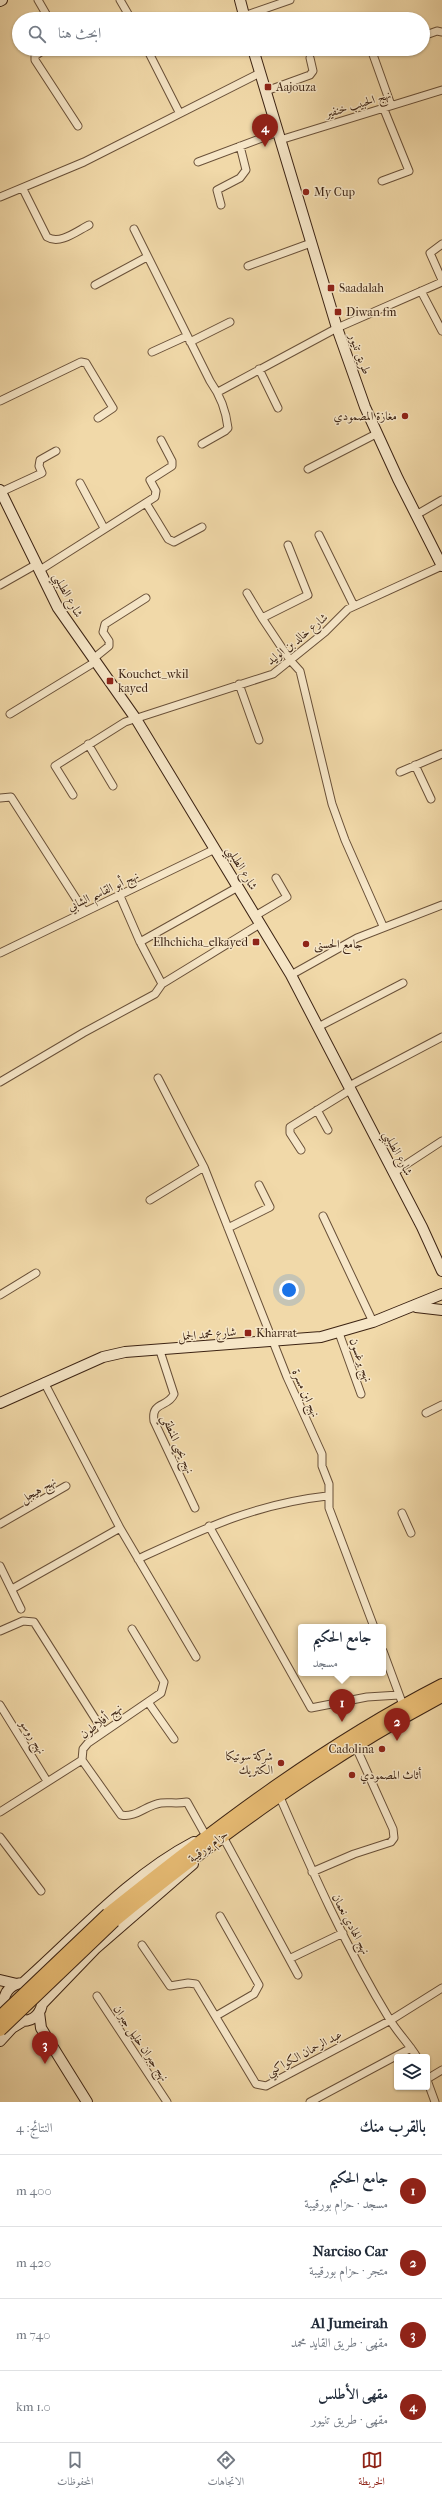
<!DOCTYPE html>
<html lang="ar">
<head>
<meta charset="utf-8">
<style>
	body { margin:0; font-family:"IM FELL French Canon",Amiri,serif; background:#f2f2f3; color:#1f2937; direction:rtl }
	.controls { position:absolute; right:12px; bottom:12px; display:grid; overflow:hidden; border-radius:4px; box-shadow:0 1px 3px #0004 }
	.controls button { width:36px; height:36px; display:grid; place-items:center; padding:0; border:0; border-bottom:1px solid #e0e1e3; background:#fff; color:#1f2937; font:20px sans-serif }
	.you { position:absolute; left:289px; top:1290px; width:14px; height:14px; margin:-10px; border:3px solid #fff; border-radius:50%; background:#1a73e8; box-shadow:0 0 0 6px #1a73e833 }
	.badge { display:grid; place-items:center; width:26px; height:26px; border-radius:50%; background:#8f2418; color:#fff; font-size:13px; font-weight:700 }
	.pin { position:absolute; translate:-50% -33px; filter:drop-shadow(0 1px 2px #0008) }
	.pin::after { content:''; position:absolute; top:21px; width:14px; height:12px; background:inherit; clip-path:polygon(0 0,100% 0,50% 100%) }
	.popup { position:absolute; left:298px; top:1624px; width:88px; height:52px; box-sizing:border-box; display:grid; place-content:center; border-radius:4px; background:#fff; filter:drop-shadow(0 1px 3px #0005); font-size:13px; white-space:nowrap; color:#747a83 }
	.popup b { font-size:15px; color:#1f2937 }
	.popup::after { content:''; position:absolute; left:50%; top:100%; margin-left:-8px; border:8px solid transparent; border-top-color:#fff }
	.list { margin:0; padding:0; list-style:none }
	h2 { display:flex; justify-content:space-between; align-items:center; height:52px; margin:0; padding:0 16px; font-size:17px }
	h2 small { font-size:13px; font-weight:400; color:#747a83 }
	.list li { display:grid; grid-template-columns:26px 1fr auto; gap:12px; align-items:center; box-sizing:border-box; height:72px; padding:0 16px; border-top:1px solid #e0e1e3 }
	.list b { display:block; font-size:15px; white-space:nowrap }
	.list p { margin:0; font-size:13px; white-space:nowrap; color:#747a83 }
	.list em { font-size:13px; font-style:normal; color:#747a83 }
	.icon { flex:none; width:22px; height:22px; fill:none; stroke:currentColor; stroke-width:2; stroke-linecap:round; stroke-linejoin:round }
	.map { position:relative; flex:none; width:442px; height:2102px; overflow:hidden; direction:ltr }
	.search { position:absolute; background:#fff; box-shadow:0 1px 3px #0004; left:12px; right:12px; top:12px; height:44px; display:flex; align-items:center; gap:10px; box-sizing:border-box; padding:0 14px; border-radius:22px; color:#747a83; font-size:15px }
	.sheet { height:340px; background:#fff }
	nav { display:flex; justify-content:space-around; align-items:center; box-sizing:border-box; height:56px; border-top:1px solid #e0e1e3; background:#fff; font-size:11px; color:#747a83 }
	nav a { display:grid; justify-items:center; gap:2px }
	nav .on { color:#8f2418 }
	.map>svg:first-child { display:block }
	.lines { fill:none; stroke-linecap:round; stroke-linejoin:round }
	.street-casing { stroke:#695038; stroke-width:9 }
	.secondary-casing { stroke:#3c2313; stroke-width:12 }
	.highway-casing { stroke:#3c2313; stroke-width:14 }
	.street { stroke:#f6e6c7; stroke-width:7 }
	.secondary { stroke:#f6e6c7; stroke-width:10 }
	.highway { stroke:#e8bc74; stroke-width:12 }
	.highway-bridge-casing { stroke:#3c2313; stroke-width:14; stroke-linecap:butt }
	.highway-bridge { stroke:#e8bc74; stroke-width:12 }
	.poi-dot { fill:#8f2418; stroke:#f6e6c7; stroke-width:1.5 }
	.labels { text-anchor:middle; dominant-baseline:central; stroke-width:3; stroke-linejoin:round; paint-order:stroke }
	.poi-label { font-size:12px; fill:#3c2313; stroke:#f6e6c7; text-anchor:start }
	.street-label { font-size:12px; fill:#3c2313; stroke:#f6e6c7 }
</style>
</head>
<body>
<div class="map">
<svg width="442" height="2102" viewBox="0 0 442 2102">
	<rect width="100%" height="100%" fill="#f1d9a9"/>
	<filter id="stains"><feTurbulence type="fractalNoise" baseFrequency=".005" numOctaves="4"/><feColorMatrix values="0 0 0 0 .2 0 0 0 0 .09 0 0 0 0 .02 0 0 0 .5 -.17"/></filter>
	<radialGradient id="worn" r=".72"><stop offset=".6" stop-color="#630" stop-opacity="0"/><stop offset="1" stop-color="#630" stop-opacity=".3"/></radialGradient>
	<g class="lines">
		<g class="street-casing">
			<path id="street" d="M38,0L49,19
				M120,0L131,19
				M244,16L290,0
				M423,36L437,31L442,32
				M45,49L35,56V60L78,126
				M147,49L179,112
				M371,49L391,105
				M266,91L310,75L313,71L310,58
				M280,140L442,90
				M198,162L278,132
				M382,181L409,171L383,107
				M23,189L47,237C60,245 77,231 89,225
				M0,197L84,162L260,73
				M221,205L217,190L240,178L246,170L240,146
				M134,229L210,381C220,395 226,410 228,428L225,431L202,444
				M442,244L430,253L442,280
				M248,266L311,243
				M95,285L147,257
				M421,291L442,331
				M190,342L230,322
				M152,352L187,336
				M259,369L278,408
				M218,392L337,328L442,282
				M0,401L81,362L86,363L113,408L98,418
				M308,469L376,434
				M80,483L104,528
				M1,492L42,473L39,466L40,460L56,451
				M146,503L168,539L174,542L202,527
				M416,515L442,500
				M319,535L354,606
				M288,545L308,595L262,618L290,660L300,671L332,804L345,840L383,926
				M40,570L155,497L156,491L150,480L172,466V461L161,440
				M0,585L37,564
				M247,593L262,618
				M93,659L109,646V641L103,632L105,624L146,598
				M239,684L259,740
				M10,714L95,662
				M88,744L113,786
				M415,765L431,799
				M400,772L442,754
				M73,795L55,766L125,722L273,674L325,632L348,609L442,566
				M0,798L11,797L84,911
				M120,896L140,942L162,984
				M255,916L287,897L276,878
				M140,942L238,887
				M0,953L215,849
				M291,975L357,938L442,905
				M320,1026L403,983
				M158,1078L204,1167L287,1377L322,1454V1466L329,1484V1508L374,1627
				M0,1082L83,1033L155,994L162,984L260,924
				M349,1086L442,1037
				M317,1110L328,1130
				M301,1150L290,1133V1127L350,1090
				M393,1173L442,1141
				M150,1200L204,1167
				M323,1216L373,1322
				M228,1228L270,1207L259,1185
				M0,1295L36,1273
				M339,1333L361,1394
				M160,1351L174,1394C168,1408 151,1401 154,1421L195,1508
				M44,1382L120,1528L196,1657
				M426,1413L442,1405
				M402,1513L411,1533
				M0,1524L66,1486
				M209,1526L311,1708L367,1697L399,1695
				M138,1559C203,1529 255,1504 327,1496
				M0,1566L21,1609
				M12,1589L120,1528
				M0,1631L23,1621L34,1622L103,1731
				M383,1651L403,1705
				M148,1702L174,1739
				M0,1705L47,1781
				M82,1760L121,1815C136,1818 146,1805 161,1803C169,1802 178,1804 187,1802L206,1836
				M279,1795C312,1871 346,1948 390,2020C398,2033 409,2044 417,2057
				M0,1812L82,1760L83,1749L88,1743L161,1693L164,1682L132,1629
				M222,1835L298,1975
				M0,1837L41,1891
				M312,1872L354,1854L391,1842L394,1838L393,1829L355,1745
				M142,1945L170,1986L188,1983L196,1984L256,2084L266,2086L391,2020L442,1988
				M291,1958L343,1933
				M97,1996L167,2102
				M216,2016L254,1994L259,1985L220,1916
				M427,2079L442,2070
				M427,2080L435,2102
				M310,2102L411,2048"/>
		</g>
		<g class="secondary-casing">
			<path id="secondary" d="M240,0L245,19
				M0,1L2,0
				M253,49L337,328L365,407L398,479L442,566
				M0,490L58,608L136,719L291,975L422,1227L442,1271
				M416,1307L442,1310
				M0,1403L103,1357L125,1352L321,1337L373,1322L442,1294
				M0,1980L17,1984
				M23,1983C77,1935 129,1876 194,1842
				M4 2002a19 19 0 1 1 38 0a19 19 0 1 1-38 0Z
				M42,2004L95,1949L193,1864
				M39,2012L41,2028L87,2102
				M0,2041L12,2028L25,2020"/>
		</g>
		<g class="highway-casing">
			<path id="highway" d="M108,1914C214,1829 321,1747 442,1685
				M114,1921C217,1837 324,1759 442,1696"/>
		</g>
		<use href="#street" class="street"/>
		<use href="#secondary" class="secondary"/>
		<use href="#highway" class="highway"/>
		<g class="highway-bridge-casing">
			<path id="highway-bridge" d="M0,2017L108,1914
				M0,2030L114,1921"/>
		</g>
		<use href="#highway-bridge" class="highway-bridge"/>
	</g>
	<g class="poi-dot">
		<rect x="264" y="83" width="8" height="8" rx="2"/>
		<circle cx="306" cy="192" r="4"/>
		<rect x="327" y="284" width="8" height="8" rx="2"/>
		<rect x="334" y="308" width="8" height="8" rx="2"/>
		<circle cx="405" cy="416" r="4"/>
		<rect x="106" y="677" width="8" height="8" rx="2"/>
		<rect x="252" y="938" width="8" height="8" rx="2"/>
		<circle cx="306" cy="944" r="4"/>
		<rect x="244" y="1329" width="8" height="8" rx="2"/>
		<circle cx="382" cy="1749" r="4"/>
		<circle cx="281" cy="1763" r="4"/>
		<circle cx="352" cy="1775" r="4"/>
	</g>
	<g class="labels">
		<g class="poi-label">
			<text x="276" y="87">Aajouza</text>
			<text x="314" y="192">My Cup</text>
			<text x="339" y="288">Saadalah</text>
			<text x="346" y="312">Diwan fm</text>
			<text x="397" y="416" text-anchor="end">مغازة المصمودي</text>
			<text x="118" y="674">Kouchet_wkil<tspan x="118" dy="14">kayed</tspan></text>
			<text x="248" y="942" text-anchor="end">Elhchicha_elkayed</text>
			<text x="314" y="944">جامع الحسنى</text>
			<text x="256" y="1333">Kharrat</text>
			<text x="374" y="1749" text-anchor="end">Cadolina</text>
			<text x="273" y="1756" text-anchor="end">شركة سوتيكا<tspan x="273" dy="14">الكتريك</tspan></text>
			<text x="360" y="1775">أثاث المصمودي</text>
		</g>
		<g class="street-label">
			<text transform="translate(358 104) rotate(-17)">نهج الحبيب خنفير</text>
			<text transform="translate(360 354) rotate(70)">طريق تنيور</text>
			<text transform="translate(68 595) rotate(61)">شارع الطبلبي</text>
			<text transform="translate(297 639) rotate(-39)">شارع خالد بن الوليد</text>
			<text transform="translate(242 868) rotate(59)">شارع الطبلبي</text>
			<text transform="translate(103 891) rotate(-25)">نهج أبو القاسم الشابي</text>
			<text transform="translate(398 1153) rotate(62)">شارع الطبلبي</text>
			<text transform="translate(207 1334) rotate(-5)">شارع محمد الجمل</text>
			<text transform="translate(361 1360) rotate(70)">نهج برغسون</text>
			<text transform="translate(306 1393) rotate(66)">نهج ابن مسرة</text>
			<text transform="translate(178 1444) rotate(66)">نهج يحيى المنطقي</text>
			<text transform="translate(38 1490) rotate(-30)">نهج هيجل</text>
			<text transform="translate(101 1721) rotate(-37)">نهج أفلاطون</text>
			<text transform="translate(33 1737) rotate(58)">نهج روسو</text>
			<text transform="translate(208 1846) rotate(-37)">حزام بورقيبة</text>
			<text transform="translate(351 1924) rotate(62)">نهج الهادي نعمان</text>
			<text transform="translate(141 2043) rotate(56)">نهج جبران خليل جبران</text>
			<text transform="translate(304 2053) rotate(-28)">عبد الرحمان الكواكبي</text>
		</g>
	</g>
	<rect width="100%" height="100%" filter="url(#stains)"/>
	<rect width="100%" height="100%" fill="url(#worn)"/>
</svg>
<div class="controls">
<button><svg class="icon" aria-label="layers" viewBox="0 0 24 24"><path d="M12 4l9 5-9 5-9-5zM3 14l9 5 9-5"/></svg></button>
</div>
<div class="you"></div>
<div class="pin badge" style="left:342px;top:1722px">1</div>
<div class="popup"><b>جامع الحكيم</b>مسجد</div>
<div class="pin badge" style="left:397px;top:1741px">2</div>
<div class="pin badge" style="left:45px;top:2064px">3</div>
<div class="pin badge" style="left:265px;top:147px">4</div>
<div class="search"><svg class="icon" aria-label="search" viewBox="0 0 24 24"><circle cx="10" cy="10" r="6"/><path d="M15 15l6 6"/></svg>ابحث هنا</div>
</div>
<section class="sheet">
<h2>بالقرب منك<small>النتائج: 4</small></h2>
<ul class="list">
<li><span class="badge">1</span><div><b>جامع الحكيم</b><p>مسجد · حزام بورقيبة</p></div><em>400 m</em></li>
<li><span class="badge">2</span><div><b>Narciso Car</b><p>متجر · حزام بورقيبة</p></div><em>420 m</em></li>
<li><span class="badge">3</span><div><b>Al Jumeirah</b><p>مقهى · طريق القايد محمد</p></div><em>740 m</em></li>
<li><span class="badge">4</span><div><b>مقهى الأطلس</b><p>مقهى · طريق تنيور</p></div><em>1.0 km</em></li>
</ul>
</section>
<nav>
<a class="on"><svg class="icon" aria-label="map" viewBox="0 0 24 24"><path d="M3 6l6-2 6 2 6-2v14l-6 2-6-2-6 2zM9 4v14M15 6v14"/></svg>الخريطة</a>
<a><svg class="icon" aria-label="directions" viewBox="0 0 24 24"><path d="M12 3l9 9-9 9-9-9zM9 14v-3h6M13 9l2 2-2 2"/></svg>الاتجاهات</a>
<a><svg class="icon" aria-label="saved" viewBox="0 0 24 24"><path d="M7 4h10v16l-5-4-5 4z"/></svg>المحفوظات</a>
</nav>
</body>
</html>
